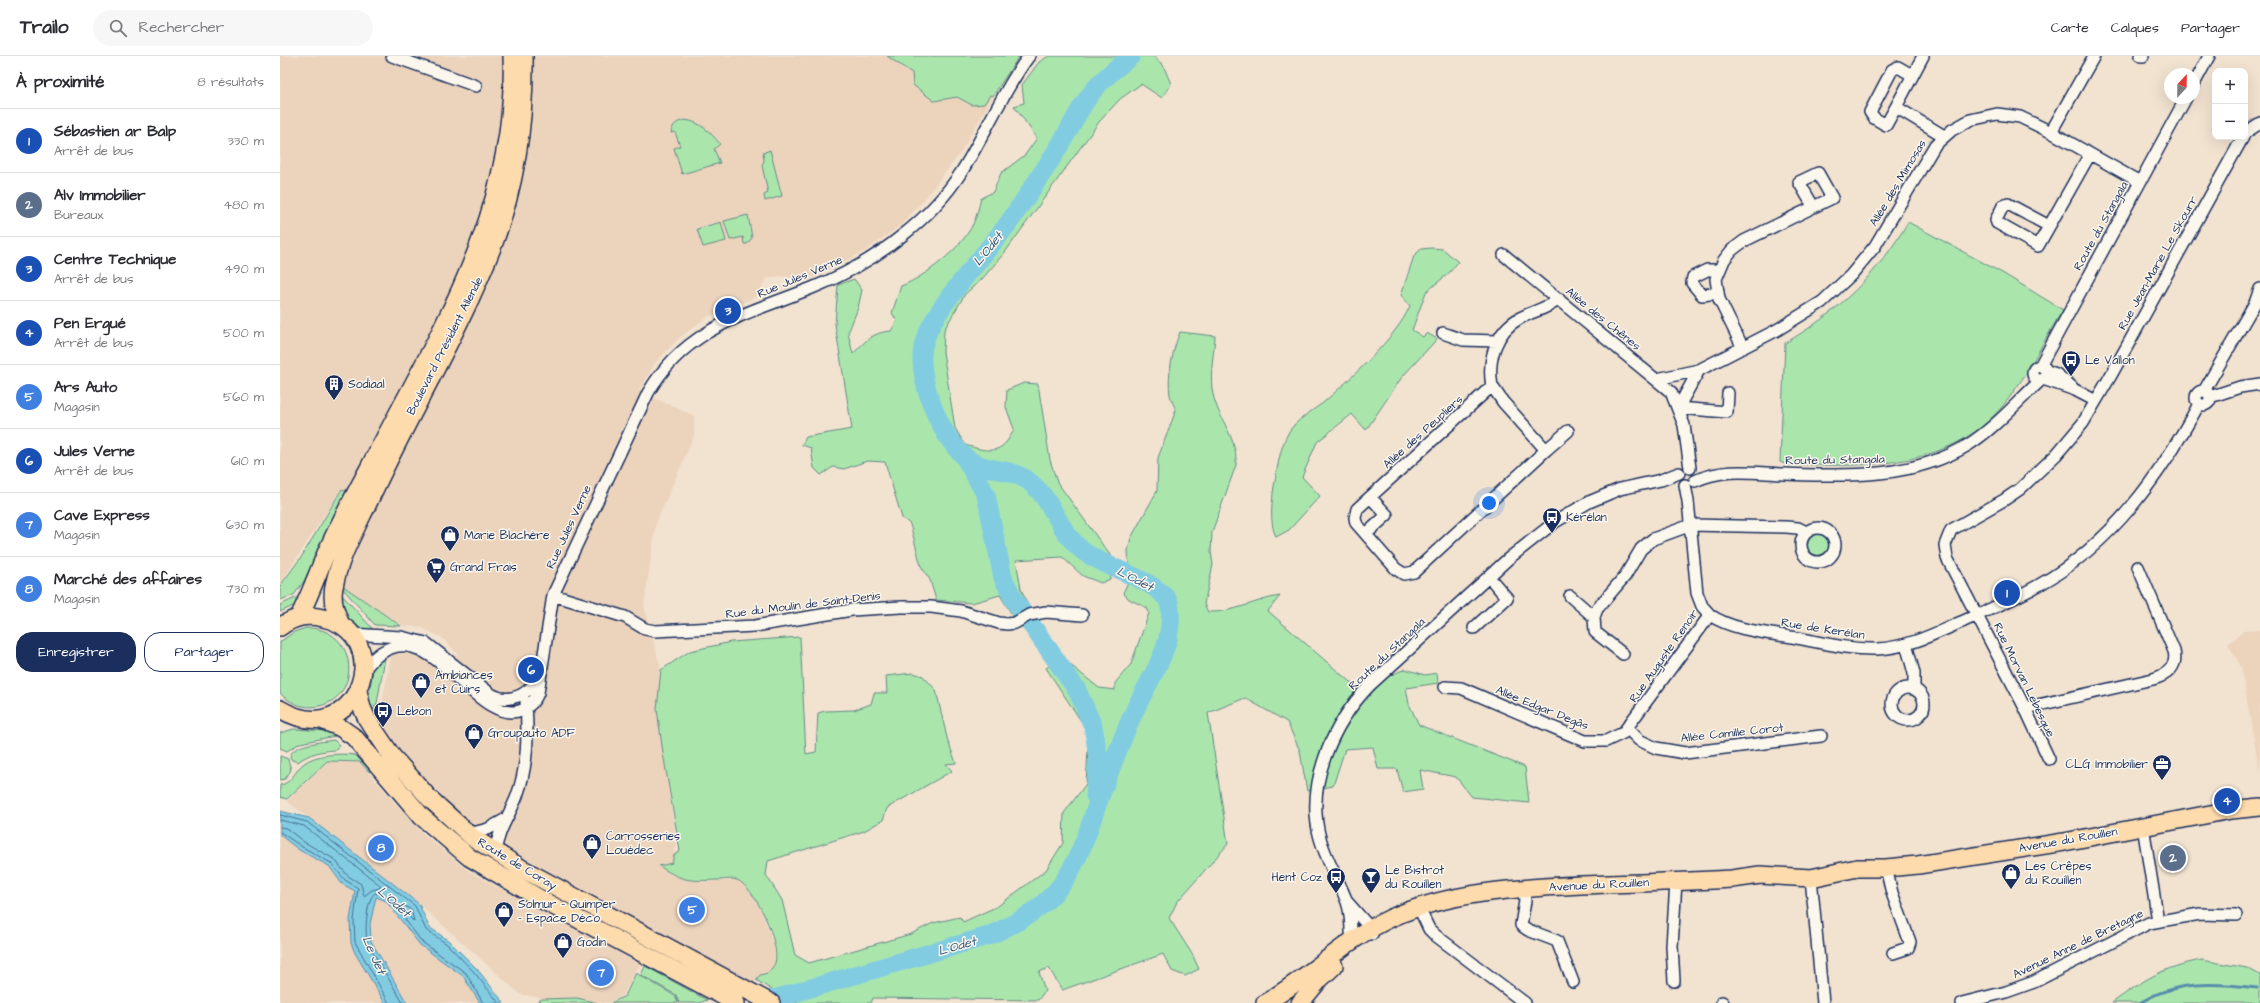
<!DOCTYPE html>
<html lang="fr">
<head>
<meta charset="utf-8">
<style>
	body { margin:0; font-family:"Architects Daughter",sans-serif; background:#f7f7f7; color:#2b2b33 }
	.controls { position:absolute; right:12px; top:12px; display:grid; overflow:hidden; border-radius:8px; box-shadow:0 4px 16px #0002 }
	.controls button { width:36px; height:36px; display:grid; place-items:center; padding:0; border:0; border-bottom:1px solid #e1e1e2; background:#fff; color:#2b2b33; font:20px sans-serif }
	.compass { position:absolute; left:1884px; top:12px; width:36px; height:36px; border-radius:50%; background:#fff; box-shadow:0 4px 16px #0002; rotate:22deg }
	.you { position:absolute; left:1209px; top:447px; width:14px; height:14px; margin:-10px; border:3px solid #fff; border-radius:50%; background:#1a73e8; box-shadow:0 0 0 6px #1a73e833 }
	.badge { display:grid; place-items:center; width:26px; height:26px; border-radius:50%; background:#1b2f5e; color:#fff; font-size:13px; font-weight:700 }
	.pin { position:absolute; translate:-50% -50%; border:2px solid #fff; box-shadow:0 1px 4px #0006 }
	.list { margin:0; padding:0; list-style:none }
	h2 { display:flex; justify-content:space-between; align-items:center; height:52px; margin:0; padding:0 16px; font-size:17px }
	h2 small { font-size:13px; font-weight:400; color:#7c7c81 }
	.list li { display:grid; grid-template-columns:26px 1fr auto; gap:12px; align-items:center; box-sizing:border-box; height:64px; padding:0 16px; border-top:1px solid #e1e1e2 }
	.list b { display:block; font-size:15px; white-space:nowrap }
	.list p { margin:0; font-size:13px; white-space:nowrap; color:#7c7c81 }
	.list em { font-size:13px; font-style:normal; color:#7c7c81 }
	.actions { display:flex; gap:8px; padding:12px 16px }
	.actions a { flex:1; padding:9px 0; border:1px solid #1b2f5e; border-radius:16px; text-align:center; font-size:14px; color:#1b2f5e }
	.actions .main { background:#1b2f5e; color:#fff }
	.icon { flex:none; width:22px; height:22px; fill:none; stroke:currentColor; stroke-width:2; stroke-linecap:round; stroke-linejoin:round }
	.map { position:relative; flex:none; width:1980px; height:947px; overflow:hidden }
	header { display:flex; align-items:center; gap:24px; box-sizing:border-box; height:56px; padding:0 20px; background:#fff; border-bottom:1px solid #e1e1e2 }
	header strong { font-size:19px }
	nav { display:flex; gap:22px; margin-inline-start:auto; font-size:14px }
	.search { width:280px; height:36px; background:#f7f7f7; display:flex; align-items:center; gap:10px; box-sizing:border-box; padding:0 14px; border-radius:22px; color:#7c7c81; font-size:15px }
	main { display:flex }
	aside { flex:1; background:#fff }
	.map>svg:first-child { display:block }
	.built { fill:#ecd3bc }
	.green { fill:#aae6ac; stroke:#628a85 }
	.water { fill:#82cce2; stroke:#598dad }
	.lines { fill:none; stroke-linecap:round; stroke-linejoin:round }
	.shore { stroke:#446e93; stroke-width:1 }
	.stream { stroke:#598dad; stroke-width:3 }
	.river { stroke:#82cce2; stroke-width:19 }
	.minor-casing { stroke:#1b2f5e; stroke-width:14 }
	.primary-casing { stroke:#1b2f5e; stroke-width:20 }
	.minor { stroke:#fbf7ec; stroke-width:11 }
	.primary { stroke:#fedbac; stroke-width:17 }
	.labels { text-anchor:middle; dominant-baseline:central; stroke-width:3; stroke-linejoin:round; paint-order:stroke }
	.street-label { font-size:12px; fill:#1b2f5e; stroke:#fbf7ec }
	.poi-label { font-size:12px; fill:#1b2f5e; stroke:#fbf7ec; text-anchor:start }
	.water-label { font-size:13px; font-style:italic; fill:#35567f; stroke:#fbf7ec }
</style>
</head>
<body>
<header>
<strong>Trailo</strong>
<div class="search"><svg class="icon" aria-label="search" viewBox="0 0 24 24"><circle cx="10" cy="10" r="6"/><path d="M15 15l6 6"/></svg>Rechercher</div>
<nav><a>Carte</a><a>Calques</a><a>Partager</a></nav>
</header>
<main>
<aside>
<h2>À proximité<small>8 résultats</small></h2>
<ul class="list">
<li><span class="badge" style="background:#1a4fb4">1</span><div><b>Sébastien ar Balp</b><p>Arrêt de bus</p></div><em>330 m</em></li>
<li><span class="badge" style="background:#5c6f8a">2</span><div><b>Alv Immobilier</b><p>Bureaux</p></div><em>480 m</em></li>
<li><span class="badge" style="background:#1a4fb4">3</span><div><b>Centre Technique</b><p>Arrêt de bus</p></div><em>490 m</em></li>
<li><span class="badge" style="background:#1a4fb4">4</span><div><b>Pen Ergué</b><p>Arrêt de bus</p></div><em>500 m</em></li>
<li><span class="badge" style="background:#3f7fe0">5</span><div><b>Ars Auto</b><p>Magasin</p></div><em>560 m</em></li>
<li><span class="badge" style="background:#1a4fb4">6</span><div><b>Jules Verne</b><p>Arrêt de bus</p></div><em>610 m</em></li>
<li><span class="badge" style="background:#3f7fe0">7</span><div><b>Cave Express</b><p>Magasin</p></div><em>630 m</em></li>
<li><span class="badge" style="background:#3f7fe0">8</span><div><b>Marché des affaires</b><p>Magasin</p></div><em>730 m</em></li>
</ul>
<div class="actions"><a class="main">Enregistrer</a><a>Partager</a></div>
</aside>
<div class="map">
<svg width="1980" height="947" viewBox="0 0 1980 947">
	<rect width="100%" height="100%" fill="#f2e2d0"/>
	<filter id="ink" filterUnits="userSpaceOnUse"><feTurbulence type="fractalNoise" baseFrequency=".025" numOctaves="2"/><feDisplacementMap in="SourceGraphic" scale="8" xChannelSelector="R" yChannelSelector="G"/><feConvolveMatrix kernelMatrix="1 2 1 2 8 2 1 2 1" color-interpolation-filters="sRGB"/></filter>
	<g filter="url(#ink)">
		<path class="built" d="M0,0H620L713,40L681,96L642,146L621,169L585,195L538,219L525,224L499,220L486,223L476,241L427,261L399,282L375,307L359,335L414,360V380L376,467L364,549L381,614L377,653L396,784L392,808L388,816L392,819L421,826L456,824L465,830L479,849L494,888L495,907L488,917L480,919L473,929L243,801L188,764L142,721L110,680L99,663L111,601L114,597L140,599L164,619L178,598L161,581L141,571L122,570L63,530L95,449L62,432L0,528Z
			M1980,574V717L1961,611L1948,588L1964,575Z
			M47,706L80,707L142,777L190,816L360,908L343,939L329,947H322L297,942H261L240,938L139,848L7,745Z
			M0,779L19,794L49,810L62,828L75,835L106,845L128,874L183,920L200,947H0Z"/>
		<path class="green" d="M607,0H739L713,40L710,39L704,48L692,49L677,41L654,45L633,29L632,17Z
			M769,0H873L883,9L891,28L882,42L861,28L840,43L819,66L726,195L702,223L685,238L664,274L663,296L675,372L685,389C709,396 722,400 734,373L726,351L727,334L744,327L758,328L770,404L777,426L835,506L830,523L821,527L803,520L782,501L736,504L741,533L751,556L734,562L720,539L692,547L656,544L650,524L641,510L630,468L622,462L605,406L587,405L564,413L553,411L541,419L534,412L531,392L522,389L526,381L572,373L555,268L558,229L574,223L582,234L578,252L568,277L573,298C585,285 593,276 611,275L617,265L612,257L621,230C645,221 682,192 693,168C697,160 699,150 701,142L713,136L721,117L745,99L757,82L734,50L744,47L742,29L759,6Z
			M405,64C421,66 430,76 440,88L434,93L440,107L402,118L394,92L400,90L395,76L391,77C393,68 396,66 405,64Z
			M490,94L502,140L485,145L484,139L488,137L482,109L484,105L483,97Z
			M468,159L472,182L467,188H464L463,181L450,184L444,165Z
			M441,166L446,185L423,191L417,173Z
			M1628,166L1724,218L1783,254C1764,283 1750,315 1729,342C1675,415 1586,411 1505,408L1500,406L1505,287C1556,258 1599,217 1628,166Z
			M1151,192L1163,193L1178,206L1169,217L1146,236L1132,274L1143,281L1147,277L1157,283L1122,321L1086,374L1072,358L1037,386L1022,421L1040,440L1009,474L996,481C989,466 992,446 994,430C998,411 1000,384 1014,369C1022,361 1033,354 1043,347C1069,324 1117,281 1130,250L1121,239L1134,200L1141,193Z
			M900,276L935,280C934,296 930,316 932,332C935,360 958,380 956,409L932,476L931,496L933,509L924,548L928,556C954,557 974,544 1000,540L988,555L1070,626L1087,637L1100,624L1125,613L1145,619L1157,617L1158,627L1126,632L1129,648L1139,669L1245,711L1249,747L1192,741L1176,721L1140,714L1143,733L1123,736L1117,713H1098L1093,691L1065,693L1053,730L1027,735L1020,695L1007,666L965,642L928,657L948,788L897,846L889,862L912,898L919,913L905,920L892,915L883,898L782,934L769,912L759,916L765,935L758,944L593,942L591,947H513L476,924L480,919L488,917C490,914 494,910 495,907C501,888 475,831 457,824C452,822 444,824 439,824C409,825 404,826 379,810L392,807L394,799L400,795L383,697L377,653L381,614L410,595L451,586L520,581L526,698L536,696L538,657L545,655L574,654L591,648L594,637H607L606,620L633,617L643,620L656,634L667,682L676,707L666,708L672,715L607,752L603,764L584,775L488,805L486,819L502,844L515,899L529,907L631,878L653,867L680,861L683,866L718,850L766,814L783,787L784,757L806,728L809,677L766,612L780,602L788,607L819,632L835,634V627L851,608L869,557L867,552L849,543L843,537L850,522L848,495L851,482L877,435L878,402L896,354C894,349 891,344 890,339C887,320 893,293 900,276Z
			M62,433L66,435L24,525L14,539L0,544V530L22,500Z
			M1525 489a13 13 0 1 1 26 0a13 13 0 1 1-26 0Z
			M63,530L121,570L95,569L64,534Z
			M61,538L92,572V575C70,571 62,559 61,538Z
			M20,540L15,549L0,556V549Z
			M26,572C81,571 83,648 32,651C20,651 8,646 0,637V586L14,576Z
			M105,602L97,647L92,656L88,646L93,611Z
			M14,673L46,675L55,680L20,687L7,695L0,692V677Z
			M54,684L59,689L56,694C41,695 30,697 18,706L12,704L10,701C11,688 43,686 54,684Z
			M75,699L90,714L89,716L80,706L47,705L7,743L0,741V729C11,728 15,715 23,708C35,698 60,697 75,699Z
			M0,700L8,703L11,714L5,723L0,724Z
			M1922,904L1967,912L1980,919V947H1832C1864,924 1882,911 1922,904Z
			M365,910L427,944L419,947H399L396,939L361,919Z
			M356,917L395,940L398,947H331L345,940Z
			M297,942L318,947H255L262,943Z"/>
		<path class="water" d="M0,755L29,762L139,848L149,871L169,885L197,913L224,947H200L183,920L140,889L106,845L96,841L90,868L91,885L127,947H105L75,897L71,887L70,864L75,835L62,828L49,810L19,794L0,779Z"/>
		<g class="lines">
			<path class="shore" d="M0,759L27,766L135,850L146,874L167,888L194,916L219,947
				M0,764L24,770L100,829V832L92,834L84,840L81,828L68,820L54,803L24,786L6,772L0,771
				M0,776L21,790L51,807L65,824L78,832L74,864L75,886L109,947
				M124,849L131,854L134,865L132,864L123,852Z
				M123,947L87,886C85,876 86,843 95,837L109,842L142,886L186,917L203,947"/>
			<path class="stream" d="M1860,947C1896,924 1936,927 1977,932"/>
			<path class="river" d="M685,402L706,439L723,522L734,544L797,634L813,670L818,700L815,740
				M480,947L708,880C736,868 763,853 782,828C798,805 806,782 815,755C825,725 838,694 850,665C861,637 881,611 888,582C890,571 893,552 887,543C871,522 825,512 803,495C778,476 773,442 747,424C729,411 700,416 684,400C660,379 637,323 643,291C650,254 707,198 730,165C747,140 765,114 780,89C791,71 800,51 813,35C823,22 838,11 851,0"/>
			<g class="minor-casing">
				<path id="minor" d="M112,0L196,30
					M1643,0L1616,51L1664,80
					M1861,0H1863
					M1914,28L1929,0
					M1616,51L1606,69L1594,62L1590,56L1612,14L1618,11L1632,19
					M1771,76L1814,0
					M1965,77L1980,67
					M1769,170L1728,148L1723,150L1716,164L1717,167L1758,190L1810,98
					M1224,199L1391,336L1404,369L1410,412
					M1438,237L1422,239L1412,227L1413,221L1427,214H1439
					M1163,277L1183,284L1217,285
					M1463,292L1439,243L1436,223L1444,204L1452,194L1464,185L1552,142L1538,117L1519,126L1533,150
					M1760,310L1906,42
					M1753 317a7 7 0 1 1 14 0a7 7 0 1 1-14 0Z
					M1767,315L1776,318L1792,331
					M1377,323L1419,314L1497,274L1542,246L1571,219L1595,190L1655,89L1672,74L1690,64L1717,58L1740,61L1771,76L1860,126
					M1763,323L1795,334L1816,345
					M1212,330L1223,346L1266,394L1134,516L1124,518L1116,513L1076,467L1075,462L1077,453L1212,330C1207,304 1216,275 1240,262C1253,255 1267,253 1279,243
					M1916 342a7 7 0 1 1 14 0a7 7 0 1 1-14 0Z
					M1924,335L1975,247L1980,233
					M1930,341L1960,331L1980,328
					M1398,352L1447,356L1448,337
					M1398,352L1419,314
					M1266,394L1288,375
					M1415,425C1444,411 1474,417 1505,418C1567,420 1633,423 1688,389C1715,372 1737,346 1760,325
					M1521 489a17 17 0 1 1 34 0a17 17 0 1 1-34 0Z
					M1086,478L1107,459L1090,441
					M273,539L345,561L365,573L375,575L475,570L572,554L621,551H651L681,555L719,567L727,568L735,567L749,559L766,556L802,559
					M1290,540L1314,561L1317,553L1345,520L1361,493L1373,483L1411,469L1506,471L1518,472L1526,476
					M1430,559C1454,575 1489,577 1517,582C1544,587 1570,594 1597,593C1628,592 1658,576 1686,564C1711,553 1736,542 1759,529C1832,488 1880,420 1919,348
					M1314,561L1315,576L1343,598
					M1194,572L1227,542L1209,521
					M71,578L121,581L146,587L211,638C230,649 247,638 259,623
					M1626,588L1634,617V633
					M83,615C143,534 191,674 242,654C250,650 255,645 258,637L273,539L368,337C406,271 467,258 532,232C565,219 596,201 623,179C646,161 666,140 682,115C706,77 722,36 749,0
					M1165,631L1181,632L1305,685H1326L1343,677L1430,559L1422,550L1417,537L1408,445L1405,429
					M1612 648a16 16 0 1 1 32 0a16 16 0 1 1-32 0Z
					M1745,652L1873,623C1887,619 1898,611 1894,595L1858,511
					M1348,673L1359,684L1376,692L1405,697L1541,680
					M1769,703L1745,652L1667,502L1665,489L1671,474L1724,444L1740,433L1776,399L1803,367L1830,321L1963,81
					M1863,770L1878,865
					M189,778L208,773L224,764
					M215,797C218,773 229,761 237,740C248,709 248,679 246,646
					M1606,812L1612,837L1630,886L1628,892L1613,897
					M1531,822L1543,947
					M1244,833L1245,845L1241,869L1248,874L1277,885L1293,926
					M1068,847L1091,873L1092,878
					M1139,852L1149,873L1155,879L1245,947
					M1072,885C1070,872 1072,859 1067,846C1059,824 1046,804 1040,782C1025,728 1053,667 1090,629L1228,503L1275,466L1309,446L1340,433L1381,424L1399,417
					M1394,925L1392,890L1396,826
					M1442,946L1443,947
					M1682,947L1726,936L1754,926L1869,867L1920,858L1956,859"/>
			</g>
			<g class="primary-casing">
				<path id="primary" d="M19,561C29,541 36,522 44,502C57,471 73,442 89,412C158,278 238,157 232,0
					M61,569C56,557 51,545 54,531C59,501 77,471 90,443C130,356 181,274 215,184C237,124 245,63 244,0
					M0,571C14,561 26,558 43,562C118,578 78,699 0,653
					M78,635L82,652L87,663L112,700L149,742L192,781L241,812L491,947
					M39,663L61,672L74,681L142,761L189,801L264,845L456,947
					M985,947C1029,922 1064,884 1111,862C1168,836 1238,832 1301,829C1351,827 1402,826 1452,823L1480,819L1531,822L1577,812H1606L1638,809L1784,786L1951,754L1980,751
					M1020,947L1040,923L1054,910"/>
			</g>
			<use href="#minor" class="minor"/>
			<use href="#primary" class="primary"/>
		</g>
	</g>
	<defs>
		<g id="bus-pin" transform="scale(1)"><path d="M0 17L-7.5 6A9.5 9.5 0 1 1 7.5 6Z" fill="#1b2f5e" stroke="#fbf7ec"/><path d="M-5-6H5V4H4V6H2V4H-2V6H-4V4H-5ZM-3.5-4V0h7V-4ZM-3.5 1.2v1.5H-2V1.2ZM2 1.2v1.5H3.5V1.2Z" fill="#fff"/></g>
		<g id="building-pin" transform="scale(1)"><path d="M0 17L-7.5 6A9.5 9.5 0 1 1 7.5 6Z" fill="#1b2f5e" stroke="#fbf7ec"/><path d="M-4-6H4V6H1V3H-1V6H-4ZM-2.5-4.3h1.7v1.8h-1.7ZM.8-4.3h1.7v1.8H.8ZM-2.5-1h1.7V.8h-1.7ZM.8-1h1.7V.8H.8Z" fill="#fff"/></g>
		<g id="shop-pin" transform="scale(1)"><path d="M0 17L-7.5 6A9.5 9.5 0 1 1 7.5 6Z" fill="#1b2f5e" stroke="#fbf7ec"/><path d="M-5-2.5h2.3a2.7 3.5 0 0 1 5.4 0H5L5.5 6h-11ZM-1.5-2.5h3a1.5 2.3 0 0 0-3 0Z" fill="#fff"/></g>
		<g id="supermarket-pin" transform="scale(1)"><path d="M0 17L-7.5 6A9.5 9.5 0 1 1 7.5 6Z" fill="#1b2f5e" stroke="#fbf7ec"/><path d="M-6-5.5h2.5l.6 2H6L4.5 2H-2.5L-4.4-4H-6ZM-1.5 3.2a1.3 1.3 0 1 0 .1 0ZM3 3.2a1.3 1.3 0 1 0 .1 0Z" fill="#fff"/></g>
		<g id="office-pin" transform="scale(1)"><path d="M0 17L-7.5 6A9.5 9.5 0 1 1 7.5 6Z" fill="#1b2f5e" stroke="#fbf7ec"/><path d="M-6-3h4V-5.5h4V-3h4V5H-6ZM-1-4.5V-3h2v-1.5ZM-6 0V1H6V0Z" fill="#fff"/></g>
		<g id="bar-pin" transform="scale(1)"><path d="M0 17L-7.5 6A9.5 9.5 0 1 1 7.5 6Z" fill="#1b2f5e" stroke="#fbf7ec"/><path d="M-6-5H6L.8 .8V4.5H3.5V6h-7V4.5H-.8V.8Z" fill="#fff"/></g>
	</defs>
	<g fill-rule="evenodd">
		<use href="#bus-pin" x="1791" y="304"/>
		<use href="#building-pin" x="54" y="328"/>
		<use href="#bus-pin" x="1272" y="461"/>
		<use href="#shop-pin" x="170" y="479"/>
		<use href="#supermarket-pin" x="156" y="511"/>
		<use href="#shop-pin" x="141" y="626"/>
		<use href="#bus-pin" x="103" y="655"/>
		<use href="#shop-pin" x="194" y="677"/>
		<use href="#office-pin" x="1882" y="708"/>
		<use href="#shop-pin" x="312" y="787"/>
		<use href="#shop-pin" x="1731" y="817"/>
		<use href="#bus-pin" x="1056" y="821"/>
		<use href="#bar-pin" x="1091" y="821"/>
		<use href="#shop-pin" x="224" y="855"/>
		<use href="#shop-pin" x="283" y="886"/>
	</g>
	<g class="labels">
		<g class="street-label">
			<text transform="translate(1618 127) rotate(-59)">Allée des Mimosas</text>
			<text transform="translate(1821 170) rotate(-61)">Route du Stangala</text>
			<text transform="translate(1878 207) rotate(-61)">Rue Jean-Marie Le Skourr</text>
			<text transform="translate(520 221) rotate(-23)">Rue Jules Verne</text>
			<text transform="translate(1323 263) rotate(39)">Allée des Chênes</text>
			<text transform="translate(165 290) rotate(-63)">Boulevard Président Allende</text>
			<text transform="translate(1143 376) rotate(-42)">Allée des Peupliers</text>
			<text transform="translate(1555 404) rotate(-1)">Route du Stangala</text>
			<text transform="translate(289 471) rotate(-65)">Rue Jules Verne</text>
			<text transform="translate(523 549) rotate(-7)">Rue du Moulin de Saint-Denis</text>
			<text transform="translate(1543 573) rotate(9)">Rue de Kerélan</text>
			<text transform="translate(1107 598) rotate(-43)">Route du Stangala</text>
			<text transform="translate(1384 600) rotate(-55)">Rue Auguste Renoir</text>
			<text transform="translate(1744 624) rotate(64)">Rue Morvan Lebesque</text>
			<text transform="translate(1262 652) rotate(22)">Allée Edgar Degâs</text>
			<text transform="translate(1452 677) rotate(-6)">Allée Camille Corot</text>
			<text transform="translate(1788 784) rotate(-10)">Avenue du Rouillen</text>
			<text transform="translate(237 808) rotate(31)">Route de Coray</text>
			<text transform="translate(1319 829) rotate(-3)">Avenue du Rouillen</text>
			<text transform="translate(1798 888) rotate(-26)">Avenue Anne de Bretagne</text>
		</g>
		<g class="poi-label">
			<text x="1805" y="304">Le Vallon</text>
			<text x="68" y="328">Sodiaal</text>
			<text x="1286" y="461">Kérélan</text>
			<text x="184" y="479">Marie Blachère</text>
			<text x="170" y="511">Grand Frais</text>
			<text x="155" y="619">Ambiances<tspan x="155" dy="14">et Cuirs</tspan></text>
			<text x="117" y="655">Lebon</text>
			<text x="208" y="677">Groupauto ADF</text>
			<text x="1868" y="708" text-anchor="end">CLG Immobilier</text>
			<text x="326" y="780">Carrosseries<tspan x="326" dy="14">Louédec</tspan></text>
			<text x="1745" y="810">Les Crêpes<tspan x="1745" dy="14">du Rouillen</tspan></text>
			<text x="1105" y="814">Le Bistrot<tspan x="1105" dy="14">du Rouillen</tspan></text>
			<text x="1042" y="821" text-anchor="end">Hent Coz</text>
			<text x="238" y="848">Solmur - Quimper<tspan x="238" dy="14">- Espace Déco</tspan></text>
			<text x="297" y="886">Godin</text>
		</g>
		<g class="water-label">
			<text transform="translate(708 193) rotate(-51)">L'Odet</text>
			<text transform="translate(855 523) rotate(27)">L'Odet</text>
			<text transform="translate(114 846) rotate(41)">L'Odet</text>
			<text transform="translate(677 890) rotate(-16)">L'Odet</text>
			<text transform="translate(94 899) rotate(66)">Le Jet</text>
		</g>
	</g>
</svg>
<div class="controls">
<button>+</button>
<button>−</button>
</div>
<svg class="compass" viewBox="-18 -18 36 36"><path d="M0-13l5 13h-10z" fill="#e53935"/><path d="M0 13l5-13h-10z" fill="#7c7c81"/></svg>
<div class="you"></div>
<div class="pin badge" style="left:1727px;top:537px;background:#1a4fb4">1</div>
<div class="pin badge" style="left:1893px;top:802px;background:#5c6f8a">2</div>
<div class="pin badge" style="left:448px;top:255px;background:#1a4fb4">3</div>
<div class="pin badge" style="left:1947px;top:745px;background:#1a4fb4">4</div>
<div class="pin badge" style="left:412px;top:854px;background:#3f7fe0">5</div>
<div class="pin badge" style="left:251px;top:614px;background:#1a4fb4">6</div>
<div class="pin badge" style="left:321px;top:917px;background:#3f7fe0">7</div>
<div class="pin badge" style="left:101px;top:792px;background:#3f7fe0">8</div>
</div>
</main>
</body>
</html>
